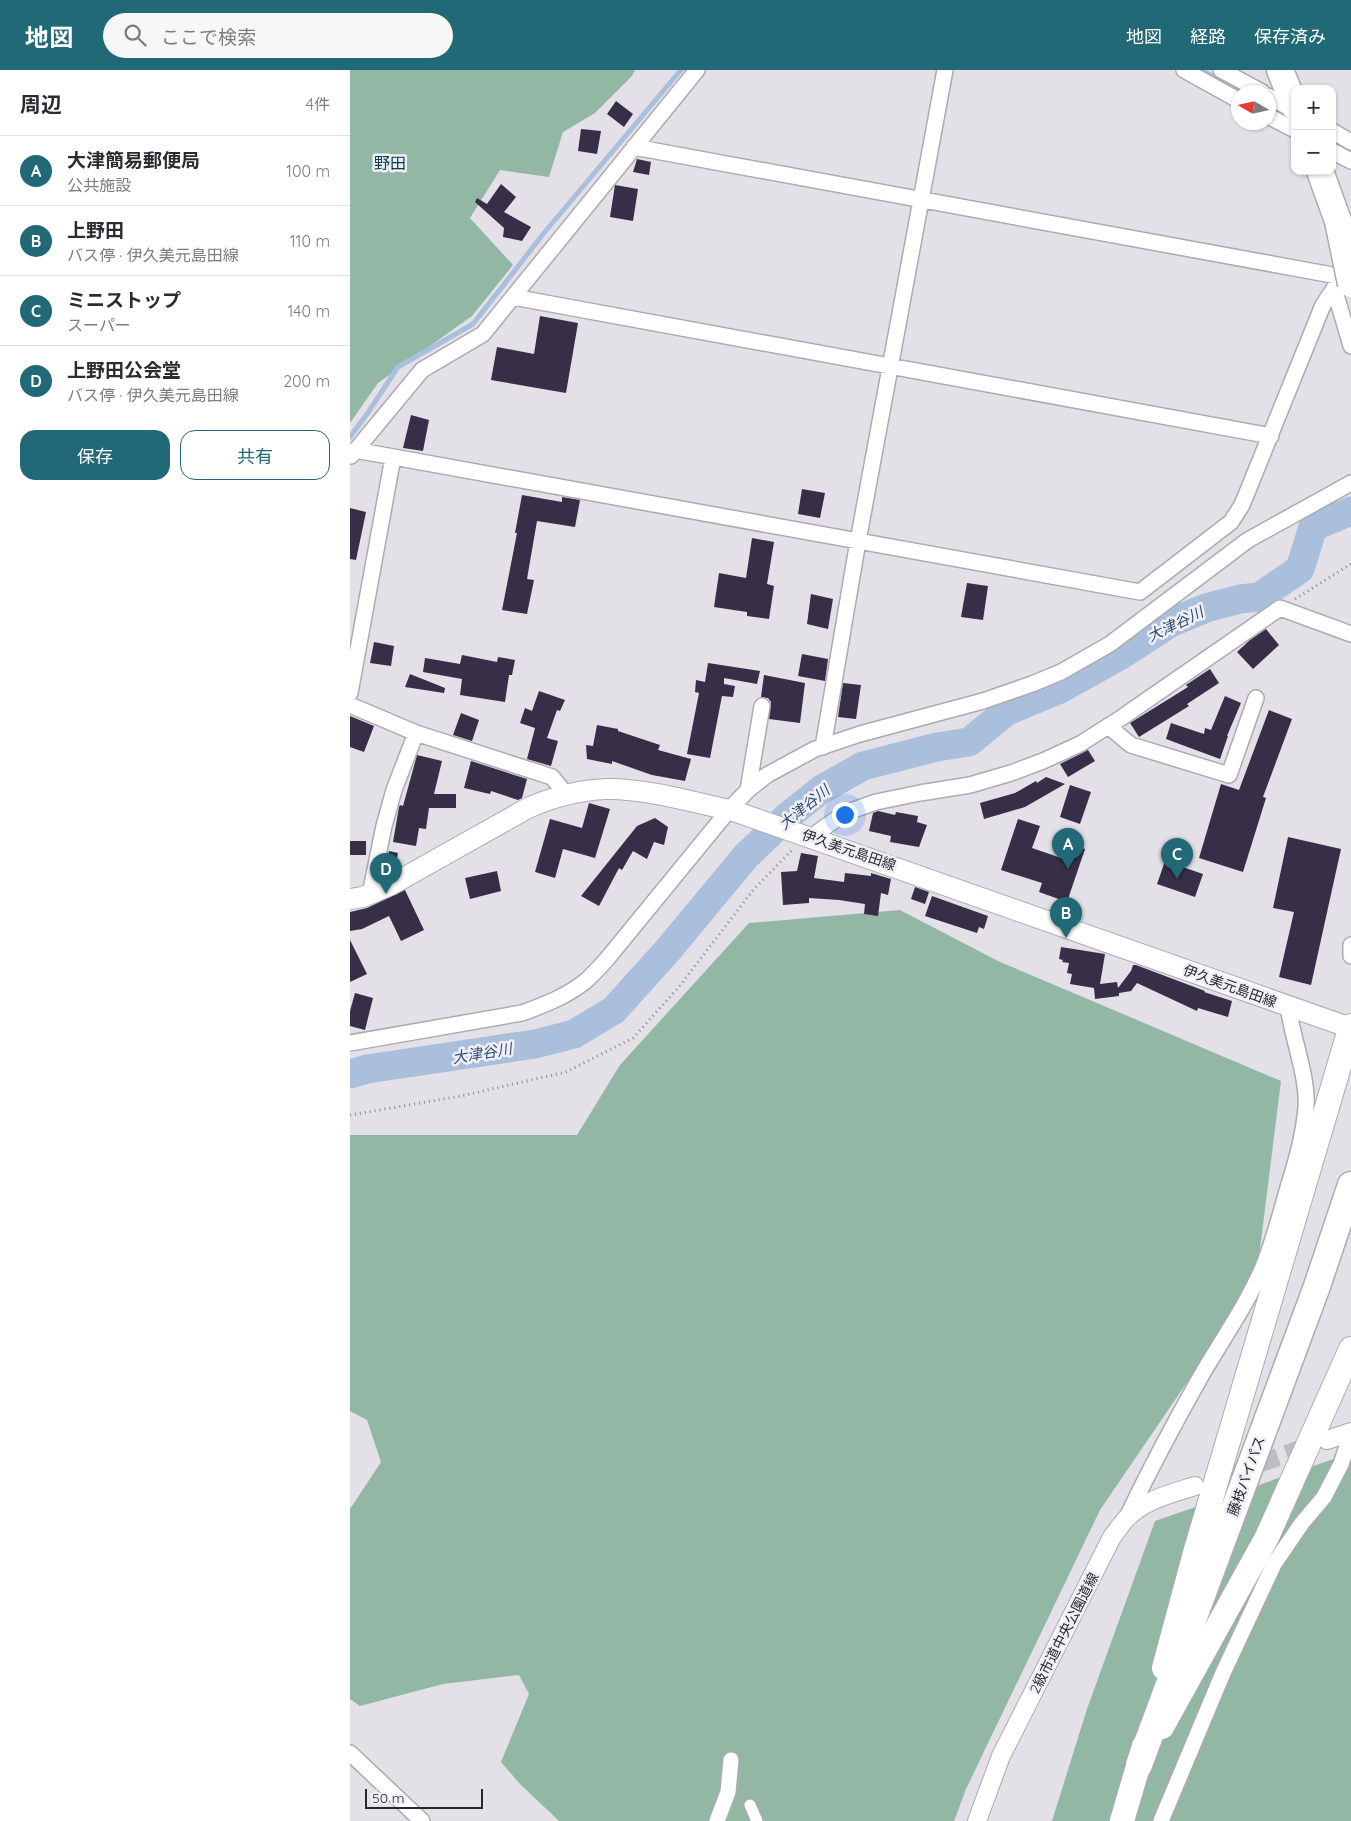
<!DOCTYPE html>
<html lang="ja">
<head>
<meta charset="utf-8">
<style>
	body { margin:0; font-family:Quicksand,"Noto Sans JP",sans-serif; background:#f7f7f7; color:#2b2b33 }
	.controls { position:absolute; right:15px; top:15px; display:grid; overflow:hidden; border-radius:10px; box-shadow:0 1px 4px #0004 }
	.controls button { width:45px; height:45px; display:grid; place-items:center; padding:0; border:0; border-bottom:1px solid #e1e1e2; background:#fff; color:#2b2b33; font:25px sans-serif }
	.compass { position:absolute; left:881px; top:15px; width:45px; height:45px; border-radius:50%; background:#fff; box-shadow:0 1px 4px #0004; rotate:279deg }
	.scale { position:absolute; left:15px; bottom:12px; width:118px; box-sizing:border-box; padding-left:5px; border:2px solid #28272a; border-top:0; font-size:14px; line-height:18px; white-space:nowrap; color:#28272a; -webkit-text-stroke:4px #f0eef6; paint-order:stroke }
	.you { position:absolute; left:494px; top:744px; width:18px; height:18px; margin:-12px; border:4px solid #fff; border-radius:50%; background:#1a73e8; box-shadow:0 0 0 8px #1a73e833 }
	.badge { display:grid; place-items:center; width:32px; height:32px; border-radius:50%; background:#216976; color:#fff; font-size:16px; font-weight:700 }
	.pin { position:absolute; translate:-50% -41px; filter:drop-shadow(0 1px 2px #0008) }
	.pin::after { content:''; position:absolute; top:26px; width:18px; height:15px; background:inherit; clip-path:polygon(0 0,100% 0,50% 100%) }
	.list { margin:0; padding:0; list-style:none }
	h2 { display:flex; justify-content:space-between; align-items:center; height:65px; margin:0; padding:0 20px; font-size:21px }
	h2 small { font-size:16px; font-weight:400; color:#7c7c81 }
	.list li { display:grid; grid-template-columns:32px 1fr auto; gap:15px; align-items:center; box-sizing:border-box; height:70px; padding:0 20px; border-top:1px solid #e1e1e2 }
	.list b { display:block; font-size:19px; white-space:nowrap }
	.list p { margin:0; font-size:16px; white-space:nowrap; color:#7c7c81 }
	.list em { font-size:16px; font-style:normal; color:#7c7c81 }
	.actions { display:flex; gap:10px; padding:15px 20px }
	.actions a { flex:1; padding:11px 0; border:1px solid #216976; border-radius:15px; text-align:center; font-size:18px; color:#216976 }
	.actions .main { background:#216976; color:#fff }
	.icon { flex:none; width:28px; height:28px; fill:none; stroke:currentColor; stroke-width:2; stroke-linecap:round; stroke-linejoin:round }
	.map { position:relative; flex:none; width:1001px; height:1751px; overflow:hidden }
	header { display:flex; align-items:center; gap:30px; box-sizing:border-box; height:70px; padding:0 25px; background:#216976; color:#fff }
	header strong { font-size:24px }
	nav { display:flex; gap:28px; margin-inline-start:auto; font-size:18px }
	.search { width:350px; height:45px; background:#f7f7f7; display:flex; align-items:center; gap:12px; box-sizing:border-box; padding:0 18px; border-radius:28px; color:#7c7c81; font-size:19px }
	main { display:flex }
	aside { flex:1; background:#fff }
	.map>svg:first-child { display:block }
	.forest { fill:#93b7a5 }
	.lines { fill:none; stroke-linecap:round; stroke-linejoin:round }
	.stream { stroke:#aabfdb; stroke-width:5 }
	.river { stroke:#aabfdb; stroke-width:29 }
	.building { fill:#372e48 }
	.tertiary-tunnel { stroke:#bebbc2; stroke-width:18; stroke-dasharray:18 9; stroke-linecap:butt }
	.pedestrian-casing { stroke:#adaab2; stroke-width:14 }
	.minor-casing { stroke:#adaab2; stroke-width:18 }
	.tertiary-casing { stroke:#adaab2; stroke-width:20 }
	.secondary-casing { stroke:#adaab2; stroke-width:22 }
	.trunk-casing { stroke:#adaab2; stroke-width:26 }
	.motorway-casing { stroke:#adaab2; stroke-width:29 }
	.path { stroke:#8c8a8f; stroke-width:3; stroke-dasharray:1 4; stroke-linecap:butt }
	.pedestrian { stroke:#fff; stroke-width:11 }
	.minor { stroke:#fff; stroke-width:15 }
	.tertiary { stroke:#fff; stroke-width:18 }
	.secondary { stroke:#fff; stroke-width:20 }
	.trunk { stroke:#fff; stroke-width:24 }
	.motorway { stroke:#fff; stroke-width:26 }
	.motorway-bridge-casing { stroke:#adaab2; stroke-width:29; stroke-linecap:butt }
	.motorway-bridge { stroke:#fff; stroke-width:26 }
	.labels { text-anchor:middle; dominant-baseline:central; stroke-width:5; stroke-linejoin:round; paint-order:stroke }
	.street-label { font-size:14px; fill:#28272a; stroke:#f0eef6 }
	.water-label { font-size:15px; font-style:italic; fill:#2f4c74; stroke:#f0eef6 }
	.quarter-label { font-size:16px; fill:#00414b; stroke:#f0eef6 }
</style>
</head>
<body>
<header>
<strong>地図</strong>
<div class="search"><svg class="icon" aria-label="search" viewBox="0 0 24 24"><circle cx="10" cy="10" r="6"/><path d="M15 15l6 6"/></svg>ここで検索</div>
<nav><a>地図</a><a>経路</a><a>保存済み</a></nav>
</header>
<main>
<aside>
<h2>周辺<small>4件</small></h2>
<ul class="list">
<li><span class="badge">A</span><div><b>大津簡易郵便局</b><p>公共施設</p></div><em>100 m</em></li>
<li><span class="badge">B</span><div><b>上野田</b><p>バス停 · 伊久美元島田線</p></div><em>110 m</em></li>
<li><span class="badge">C</span><div><b>ミニストップ</b><p>スーパー</p></div><em>140 m</em></li>
<li><span class="badge">D</span><div><b>上野田公会堂</b><p>バス停 · 伊久美元島田線</p></div><em>200 m</em></li>
</ul>
<div class="actions"><a class="main">保存</a><a>共有</a></div>
</aside>
<div class="map">
<svg width="1001" height="1751" viewBox="0 0 1001 1751">
	<rect width="100%" height="100%" fill="#e3e0e8"/>
	<path class="forest" d="M0,0H285L282,6L245,43L213,62L199,107L150,100L120,148L163,195L122,246L28,313L0,353Z
		M550,840L648,891L931,1011L906,1211L750,1440L616,1719L604,1751H209L170,1714L151,1692L179,1624L169,1605L93,1614L10,1636L0,1629V1439L31,1392L17,1350L0,1341V1065H227L270,995L399,853Z
		M1001,1383V1751H702L737,1639L805,1451Z"/>
	<g class="lines">
		<path class="stream" d="M851,0L892,22
			M918,37L944,51
			M982,72L1001,82
			M0,367L17,344L48,297L123,254L194,163L331,0"/>
		<path class="river" d="M0,1004L17,999L185,974L224,964L264,940L318,880L396,786L438,746L472,719L513,696L587,677L619,672L657,641L710,619L771,585L820,553L856,538L890,529L909,527L950,499L963,457L1001,441"/>
	</g>
	<path class="building" d="M266,31L283,44L274,57L257,44Z
		M231,59L251,61L247,84L228,81Z
		M287,89L301,92L299,105L283,102Z
		M151,114L166,127L154,142L181,157L172,171L153,167L154,158L125,132L127,128L137,134Z
		M265,115L288,119L283,151L260,147Z
		M190,246L228,253L216,323L141,310L147,277L184,284Z
		M61,345L79,350L73,381L53,378Z
		M452,419L475,423L470,448L448,444Z
		M172,425L212,432V427L230,430L225,457L187,451L177,509L184,510L177,544L152,540L167,463H165Z
		M0,438L16,442L6,490L0,489Z
		M402,468L424,472L417,514L424,516L419,549L397,546V542L364,537L369,503L396,508Z
		M617,513L638,516L633,550L611,547Z
		M461,524L483,529L478,559L457,554Z
		M916,559L929,575L903,599L887,582L900,570Z
		M24,572L44,576L41,596L20,593Z
		M452,584L478,589L475,611L448,606Z
		M112,585L147,592L148,587L165,590L162,605H159L155,632L110,625L112,609L73,602L75,588L110,594Z
		M358,593L410,601L407,614L374,608V614L385,616L383,627L372,626L360,688L337,684L349,623L345,622L346,610L355,612Z
		M860,599L869,613L837,634L839,636L789,667L780,653L838,617L836,615Z
		M60,604L95,618L94,623L55,617Z
		M414,605L455,613L450,653L419,649L421,632L418,628L411,627Z
		M493,613L511,615L506,649L488,647Z
		M189,621L215,630L210,641L207,640L197,668L208,671L201,696L177,689L185,658L170,653L175,638L182,641Z
		M875,626L891,633L877,666H878L870,689L816,669L821,653L854,664L855,658L861,660Z
		M919,640L942,649L913,727L916,728L893,802L849,788L871,714L889,720Z
		M111,643L129,650L122,671L103,665Z
		M0,646L24,656L14,682L0,677Z
		M247,655L268,659V661L310,675L308,680L341,689L335,711L302,705L262,691V694L237,689L236,675L243,676Z
		M738,680L745,691L718,707L710,694Z
		M67,685L92,691L84,724H106V738H79L76,759L69,758L66,776L43,772L49,737L50,735L53,736Z
		M121,691L177,709L172,728L168,730L141,721L140,724L114,718Z
		M696,707L715,714L675,737L634,749L630,733L665,723L686,711L687,713Z
		M720,715L741,722L730,754L710,747Z
		M239,733L260,739L245,788L213,779L205,808L185,802L200,749L232,758Z
		M528,741L545,745L546,742L568,746L567,752L577,755L569,777L540,772L541,766L519,761L523,743Z
		M305,748L318,757L314,775L304,772L297,789L283,781L272,800L269,798L249,836L231,826L287,756Z
		M668,749L690,756L682,778L717,790L723,775L735,779L717,832L689,822L692,813L651,800Z
		M938,767L991,779L961,915L929,907L944,842L923,838Z
		M0,771H16V785H0Z
		M39,781L48,783L45,799L43,800L35,798Z
		M451,783L468,786L464,808L494,812L495,803L521,806V803L541,809L538,825L531,823L528,846L514,844L515,834L489,830L459,828V833L433,835L431,802L447,801Z
		M815,791L853,804L845,827L807,814Z
		M147,801L151,821L120,829L115,808Z
		M565,817L579,822L575,834L561,829Z
		M55,820L74,860L51,871L39,846L12,859L0,861V842L17,838Z
		M582,826L638,846L634,859L629,857L627,863L575,846Z
		M0,870L17,904L0,912Z
		M711,877L755,884L750,914L767,912L768,918L781,901L783,895H786L855,921L854,922L882,931L878,947L848,938L847,941L787,913L781,921L769,923V926L745,929L744,918L720,914L722,904L717,903L719,893L712,892L713,890L709,889Z
		M5,923L23,928L15,960L0,956V941Z"/>
	<g class="lines">
		<path class="tertiary-tunnel" d="M860,1411L965,1374"/>
		<g class="pedestrian-casing">
			<path id="pedestrian" d="M400,1735L407,1751"/>
		</g>
		<g class="minor-casing">
			<path id="minor" d="M834,0L888,30
				M871,0L912,22
				M918,26L945,41
				M918,46L945,60
				M982,61L1001,72
				M284,77L993,207
				M982,81L1001,91
				M984,218L1001,276
				M163,227L921,366
				M5,380L790,522L881,452L892,435L973,235L998,198
				M1,386L72,300L133,264L347,0
				M0,623L43,387
				M0,635L66,663L202,707L216,724
				M758,656L781,675L879,705L906,628
				M473,677L508,471L595,0
				M398,720L412,636
				M461,767L495,743L526,732L570,723L620,715L661,703L693,691L730,674L771,648L930,538L1001,564
				M20,824L34,756L44,720L66,663
				M1001,875V886
				M0,973L172,943C194,935 220,925 238,909C244,903 251,896 257,889L379,740L398,720L417,705L465,679L510,664L633,631L682,614L711,602L760,574L898,470L1001,413
				M777,1447C800,1399 825,1352 851,1306C872,1270 896,1236 913,1197C924,1170 931,1142 939,1114C947,1089 954,1063 956,1037C958,1006 942,968 938,936
				M0,1683L72,1751
				M367,1751L378,1722L381,1690
				M811,1751L873,1603L924,1494L952,1453L974,1427L991,1394L1001,1365"/>
		</g>
		<g class="tertiary-casing">
			<path id="tertiary" d="M977,1370L1001,1362
				M627,1751L651,1686L762,1467C767,1461 771,1454 777,1448C794,1430 823,1423 845,1416"/>
		</g>
		<g class="secondary-casing">
			<path id="secondary" d="M0,829L13,827L41,815L178,738C203,727 229,720 256,719C294,718 346,733 384,741L1001,958"/>
		</g>
		<g class="trunk-casing">
			<path id="trunk" d="M814,1598L845,1483L1001,956
				M812,1657L917,1467L1001,1279
				M772,1751L794,1676"/>
		</g>
		<g class="motorway-casing">
			<path id="motorway" d="M930,0L945,37
				M970,101L996,173
				M789,1695L966,1219L1001,1115"/>
		</g>
		<path class="path" d="M945,529L1001,494
			M0,1045L111,1026L216,1002L283,968L328,918L404,819L443,779"/>
		<use href="#pedestrian" class="pedestrian"/>
		<use href="#minor" class="minor"/>
		<use href="#tertiary" class="tertiary"/>
		<use href="#secondary" class="secondary"/>
		<use href="#trunk" class="trunk"/>
		<use href="#motorway" class="motorway"/>
		<g class="motorway-bridge-casing">
			<path id="motorway-bridge" d="M988,151L1001,214"/>
		</g>
		<use href="#motorway-bridge" class="motorway-bridge"/>
	</g>
	<g class="labels">
		<g class="street-label">
			<text transform="translate(499 780) rotate(19)">伊久美元島田線</text>
			<text transform="translate(880 916) rotate(20)">伊久美元島田線</text>
			<text transform="translate(896 1406) rotate(-70)">藤枝バイパス</text>
			<text transform="translate(714 1563) rotate(-63)">2級市道中央公園道線</text>
		</g>
		<g class="water-label">
			<text transform="translate(825 554) rotate(-26)">大津谷川</text>
			<text transform="translate(454 737) rotate(-39)">大津谷川</text>
			<text transform="translate(132 983) rotate(-9)">大津谷川</text>
		</g>
		<g class="quarter-label">
			<text x="40" y="93">野田</text>
		</g>
	</g>
</svg>
<div class="controls">
<button>+</button>
<button>−</button>
</div>
<svg class="compass" viewBox="-18 -18 36 36"><path d="M0-13l5 13h-10z" fill="#e53935"/><path d="M0 13l5-13h-10z" fill="#7c7c81"/></svg>
<div class="scale">50 m</div>
<div class="you"></div>
<div class="pin badge" style="left:718px;top:799px">A</div>
<div class="pin badge" style="left:716px;top:868px">B</div>
<div class="pin badge" style="left:827px;top:809px">C</div>
<div class="pin badge" style="left:36px;top:824px">D</div>
</div>
</main>
</body>
</html>
